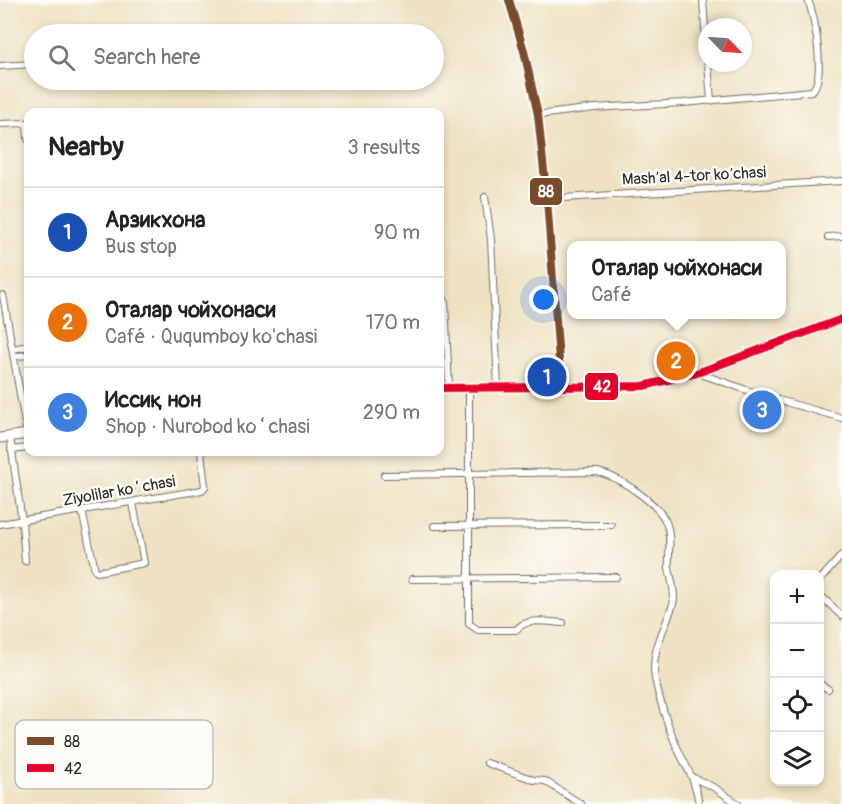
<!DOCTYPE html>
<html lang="en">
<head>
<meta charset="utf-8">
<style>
	body { margin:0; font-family:Pangolin,sans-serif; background:#f6f6f6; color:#222 }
	.controls { position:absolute; right:18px; bottom:18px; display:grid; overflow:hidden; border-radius:12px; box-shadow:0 3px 9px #0003 }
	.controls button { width:54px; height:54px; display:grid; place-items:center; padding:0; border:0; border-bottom:2px solid #e0e0e0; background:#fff; color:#222; font:30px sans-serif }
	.compass { position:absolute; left:698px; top:18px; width:54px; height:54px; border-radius:50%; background:#fff; box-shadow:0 3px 9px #0003; rotate:115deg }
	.you { position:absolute; left:544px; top:300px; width:21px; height:21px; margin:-15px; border:4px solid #fff; border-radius:50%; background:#1a73e8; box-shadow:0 0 0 9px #1a73e833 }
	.badge { display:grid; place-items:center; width:39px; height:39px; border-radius:50%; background:#1f6fb2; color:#fff; font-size:20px; font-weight:700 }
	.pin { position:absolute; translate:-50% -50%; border:3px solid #fff; box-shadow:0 2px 6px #0006 }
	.popup { position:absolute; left:567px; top:241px; width:219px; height:78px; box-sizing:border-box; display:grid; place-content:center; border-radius:12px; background:#fff; filter:drop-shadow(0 2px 4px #0005); font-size:20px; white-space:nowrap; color:#767676 }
	.popup b { font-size:22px; color:#222 }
	.popup::after { content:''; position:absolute; left:50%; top:100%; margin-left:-12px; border:12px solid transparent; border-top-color:#fff }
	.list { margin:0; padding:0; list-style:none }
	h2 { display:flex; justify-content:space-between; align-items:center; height:78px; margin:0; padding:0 24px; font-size:26px }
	h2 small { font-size:20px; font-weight:400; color:#767676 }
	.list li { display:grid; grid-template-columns:39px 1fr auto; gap:18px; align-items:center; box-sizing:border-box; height:90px; padding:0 24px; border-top:2px solid #e0e0e0 }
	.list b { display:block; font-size:22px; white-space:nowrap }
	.list p { margin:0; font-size:20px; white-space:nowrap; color:#767676 }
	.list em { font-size:20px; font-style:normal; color:#767676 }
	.icon { flex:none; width:33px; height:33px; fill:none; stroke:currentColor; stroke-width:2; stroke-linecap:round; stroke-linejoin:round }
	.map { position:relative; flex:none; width:842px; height:804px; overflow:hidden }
	.search { position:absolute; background:#fff; box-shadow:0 3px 9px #0003; left:24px; top:24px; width:420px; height:66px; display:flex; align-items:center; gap:15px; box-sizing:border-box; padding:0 21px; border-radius:33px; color:#767676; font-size:22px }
	.panel { position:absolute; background:#fff; box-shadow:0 3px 9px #0003; left:24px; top:108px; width:420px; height:348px; border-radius:12px }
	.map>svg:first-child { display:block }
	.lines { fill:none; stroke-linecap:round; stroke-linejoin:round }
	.street-casing { stroke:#6f6b60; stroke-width:8 }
	.secondary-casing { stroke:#6f6b60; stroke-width:10 }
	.primary-casing { stroke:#6f6b60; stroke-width:11 }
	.street { stroke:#fff; stroke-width:6 }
	.secondary { stroke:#fff; stroke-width:8 }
	.primary { stroke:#fff; stroke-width:9 }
	.bus-1-casing { stroke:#fdfcf7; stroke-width:12 }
	.bus-2-casing { stroke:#fdfcf7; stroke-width:12 }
	.bus-1 { stroke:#7a4b2a; stroke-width:8 }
	.bus-2 { stroke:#e4002b; stroke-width:8 }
	.labels { text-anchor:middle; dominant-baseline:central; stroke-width:5; stroke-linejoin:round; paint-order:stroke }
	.street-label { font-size:16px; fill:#2b2b2b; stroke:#fdfcf7 }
	.key { fill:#fdfcf7; stroke:#bebdba; stroke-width:1.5 }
	.key-label { font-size:16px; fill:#2b2b2b }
	.line-badge { stroke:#fdfcf7; stroke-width:2 }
	.badge-label { font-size:16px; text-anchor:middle; font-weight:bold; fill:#fff }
</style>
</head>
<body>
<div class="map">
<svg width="842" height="804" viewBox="0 0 842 804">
	<rect width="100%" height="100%" fill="#fdfcf7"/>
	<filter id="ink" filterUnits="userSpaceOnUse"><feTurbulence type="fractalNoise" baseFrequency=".0167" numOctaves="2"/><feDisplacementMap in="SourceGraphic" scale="12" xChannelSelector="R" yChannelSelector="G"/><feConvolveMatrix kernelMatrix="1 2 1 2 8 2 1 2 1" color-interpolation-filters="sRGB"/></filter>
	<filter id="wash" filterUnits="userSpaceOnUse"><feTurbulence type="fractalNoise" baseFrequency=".008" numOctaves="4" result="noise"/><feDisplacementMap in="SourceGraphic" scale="24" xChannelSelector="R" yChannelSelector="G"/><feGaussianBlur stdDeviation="1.35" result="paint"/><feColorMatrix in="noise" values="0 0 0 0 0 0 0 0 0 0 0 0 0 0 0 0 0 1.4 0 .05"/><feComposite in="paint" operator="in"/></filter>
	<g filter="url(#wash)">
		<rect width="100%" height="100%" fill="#eee2c2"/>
	</g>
	<g filter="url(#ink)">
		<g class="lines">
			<g class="street-casing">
				<path id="street" d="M703,0L707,56
					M708,63L711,101
					M0,66L34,64
					M538,115L594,108L683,103L812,91C826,78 815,17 808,0
					M27,123L28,139
					M0,124L28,123
					M485,197L491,239L498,388
					M547,199L842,181
					M828,237L842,236
					M3,295L27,435
					M445,301L449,388
					M13,349L28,346
					M15,356L28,355
					M698,373L761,395L842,418
					M469,388V624L478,630H516C527,617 547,622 563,623
					M10,437L22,522L25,561
					M11,450L28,448
					M384,475L597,472C618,476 658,503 666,522C672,536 668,553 669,568C671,579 676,594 673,604C665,629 650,652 655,679C659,698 668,726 676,745C686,768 695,777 699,804
					M82,511L95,570L97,572L144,563L133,503
					M0,524L202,490L205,487L201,452
					M434,526L611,525
					M412,579L616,577
					M820,580L842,555
					M820,595L842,616
					M820,684L828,689
					M487,763L534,780L545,781L581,804
					M694,778L715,788L738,804"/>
			</g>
			<g class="secondary-casing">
				<path id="secondary" d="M509,0L524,51L538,115L547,199L561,387"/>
			</g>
			<g class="primary-casing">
				<path id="primary" d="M440,388L643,386L697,373L842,319
					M0,438L28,434"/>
			</g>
			<use href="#street" class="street"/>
			<use href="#secondary" class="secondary"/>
			<use href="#primary" class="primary"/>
			<g class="bus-1-casing">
				<path id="bus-1" d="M509,0L524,51L538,115L547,199L561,387"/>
			</g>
			<g class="bus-2-casing">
				<path id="bus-2" d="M440,388L643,386L697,373L842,319"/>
			</g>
			<use href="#bus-1" class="bus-1"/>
			<use href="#bus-2" class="bus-2"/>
		</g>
	</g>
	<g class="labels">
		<g class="street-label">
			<text transform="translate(694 176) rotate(-3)">Mashʼal 4-tor koʼchasi</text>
			<text transform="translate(119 491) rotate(-10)">Ziyolilar koʻchasi</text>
		</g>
	</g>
	<rect x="15" y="720" width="198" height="69" rx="9" class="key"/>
	<rect x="27" y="737" width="27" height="8" fill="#7a4b2a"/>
	<rect x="27" y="764" width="27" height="8" fill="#e4002b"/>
	<g class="key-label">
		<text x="64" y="747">88</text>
		<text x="64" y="774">42</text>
	</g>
	<g class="line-badge">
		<rect x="529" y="177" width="34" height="29" rx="6" fill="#7a4b2a"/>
		<rect x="584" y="372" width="35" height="29" rx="6" fill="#e4002b"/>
	</g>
	<g class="badge-label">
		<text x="546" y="197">88</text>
		<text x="602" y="392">42</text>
	</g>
</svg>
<div class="controls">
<button>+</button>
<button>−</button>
<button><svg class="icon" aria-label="locate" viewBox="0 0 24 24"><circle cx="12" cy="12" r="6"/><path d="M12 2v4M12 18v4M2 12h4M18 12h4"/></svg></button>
<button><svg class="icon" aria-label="layers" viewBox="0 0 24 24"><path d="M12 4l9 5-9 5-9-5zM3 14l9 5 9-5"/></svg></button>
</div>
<svg class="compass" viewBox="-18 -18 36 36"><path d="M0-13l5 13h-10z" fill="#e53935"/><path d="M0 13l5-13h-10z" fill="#767676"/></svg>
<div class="you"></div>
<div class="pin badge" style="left:547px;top:377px;background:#1a4fb4">1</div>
<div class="pin badge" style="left:676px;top:361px;background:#e8710a">2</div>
<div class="popup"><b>Оталар чойхонаси</b>Café</div>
<div class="pin badge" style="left:762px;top:410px;background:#3f7fe0">3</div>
<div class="search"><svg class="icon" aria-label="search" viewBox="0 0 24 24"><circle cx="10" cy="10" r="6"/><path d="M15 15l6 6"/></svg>Search here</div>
<section class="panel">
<h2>Nearby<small>3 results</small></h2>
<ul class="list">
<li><span class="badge" style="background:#1a4fb4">1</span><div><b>Арзикхона</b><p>Bus stop</p></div><em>90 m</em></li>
<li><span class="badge" style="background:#e8710a">2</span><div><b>Оталар чойхонаси</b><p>Café · Ququmboy ko'chasi</p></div><em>170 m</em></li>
<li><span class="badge" style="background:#3f7fe0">3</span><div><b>Иссиқ нон</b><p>Shop · Nurobod koʻchasi</p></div><em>290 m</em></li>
</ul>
</section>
</div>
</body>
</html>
